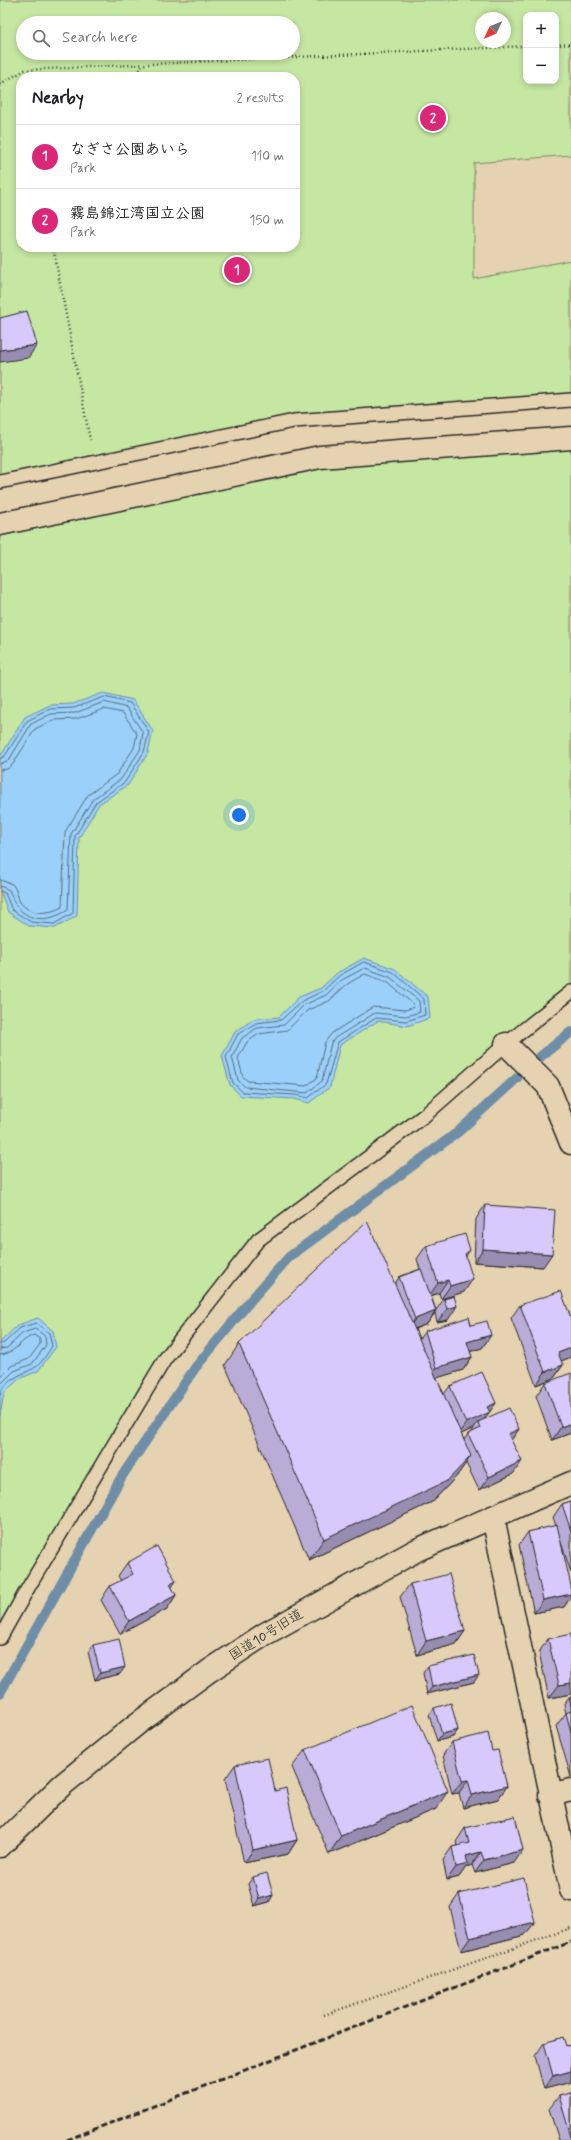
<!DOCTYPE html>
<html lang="en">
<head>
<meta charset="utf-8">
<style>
	body { margin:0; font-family:Mynerve,"Klee One",sans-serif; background:#f2f2f2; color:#202124 }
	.controls { position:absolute; right:12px; top:12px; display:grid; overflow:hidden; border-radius:8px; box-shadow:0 2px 6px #0003 }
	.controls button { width:36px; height:36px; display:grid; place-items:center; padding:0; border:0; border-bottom:1px solid #e0e0e0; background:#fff; color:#202124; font:20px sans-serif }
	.compass { position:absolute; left:475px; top:12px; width:36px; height:36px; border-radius:50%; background:#fff; box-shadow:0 2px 6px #0003; rotate:226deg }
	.you { position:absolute; left:239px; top:815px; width:14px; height:14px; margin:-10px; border:3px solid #fff; border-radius:50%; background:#1a73e8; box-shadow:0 0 0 6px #1a73e833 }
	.badge { display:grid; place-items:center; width:26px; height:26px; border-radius:50%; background:#db2777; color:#fff; font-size:13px; font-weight:700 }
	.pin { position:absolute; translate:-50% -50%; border:2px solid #fff; box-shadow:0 1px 4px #0006 }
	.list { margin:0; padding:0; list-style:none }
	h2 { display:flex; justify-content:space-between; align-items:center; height:52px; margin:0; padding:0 16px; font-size:17px }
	h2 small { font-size:13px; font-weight:400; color:#757577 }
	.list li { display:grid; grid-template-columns:26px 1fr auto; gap:12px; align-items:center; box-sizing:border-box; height:64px; padding:0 16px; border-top:1px solid #e0e0e0 }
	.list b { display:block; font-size:15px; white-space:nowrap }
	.list p { margin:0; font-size:13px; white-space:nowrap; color:#757577 }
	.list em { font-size:13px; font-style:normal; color:#757577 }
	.icon { flex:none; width:22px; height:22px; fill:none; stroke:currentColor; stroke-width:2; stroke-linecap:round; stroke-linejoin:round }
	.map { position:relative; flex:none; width:571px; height:2140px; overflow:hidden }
	.search { position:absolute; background:#fff; box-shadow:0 2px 6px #0003; left:16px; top:16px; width:284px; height:44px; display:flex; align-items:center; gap:10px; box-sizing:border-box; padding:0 14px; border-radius:22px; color:#757577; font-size:15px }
	.panel { position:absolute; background:#fff; box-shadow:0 2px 6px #0003; left:16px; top:72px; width:284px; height:180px; border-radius:16px }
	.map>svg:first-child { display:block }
	.green { fill:#c5e7a1; stroke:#788966; fill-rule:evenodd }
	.water { fill:#9ad0f9; stroke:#6e8ea7 }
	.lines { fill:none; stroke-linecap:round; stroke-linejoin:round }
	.shore { stroke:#576d7d; stroke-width:1 }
	.stream { stroke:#6e8ea7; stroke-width:10 }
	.lane-casing { stroke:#2b2b2b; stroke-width:16 }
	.street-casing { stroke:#2b2b2b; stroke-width:25 }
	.secondary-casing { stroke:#2b2b2b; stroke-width:25 }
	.path { stroke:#2b2b2b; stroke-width:2.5; stroke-dasharray:1 3; stroke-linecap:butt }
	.lane { stroke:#e5d2b0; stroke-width:13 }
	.street { stroke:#e5d2b0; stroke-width:22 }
	.secondary { stroke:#e5d2b0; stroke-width:22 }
	.rail { stroke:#2b2b2b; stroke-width:3; stroke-dasharray:6 3; stroke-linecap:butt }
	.wall { fill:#b9add8; stroke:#2b2b2b; fill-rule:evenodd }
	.shaded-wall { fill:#968db0; stroke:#2b2b2b }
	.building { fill:#d7c9fb; stroke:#2b2b2b }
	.labels { text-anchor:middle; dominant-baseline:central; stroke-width:4; stroke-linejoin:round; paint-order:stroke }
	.street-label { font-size:14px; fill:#2b2b2b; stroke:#e5d2b0 }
</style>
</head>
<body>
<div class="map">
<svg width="571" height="2140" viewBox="0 0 571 2140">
	<rect width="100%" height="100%" fill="#e5d2b0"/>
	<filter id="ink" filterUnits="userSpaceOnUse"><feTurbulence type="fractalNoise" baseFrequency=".025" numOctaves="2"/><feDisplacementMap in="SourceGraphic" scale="8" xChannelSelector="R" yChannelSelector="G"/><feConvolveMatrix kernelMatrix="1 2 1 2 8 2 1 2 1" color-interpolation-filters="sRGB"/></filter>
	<g filter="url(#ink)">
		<path class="green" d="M0,0H571V155L474,163V279L571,260V400L294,421L0,482ZM526,15H556V81H526ZM481,18H505V42H481ZM23,23H293V53H23ZM21,77H295V247H21Z
			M571,438V992L258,1240L165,1359L0,1638V524L320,457Z"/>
		<path class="water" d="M103,693L133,700L153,731L148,753L128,785L99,804L79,838L77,916L55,928L29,926L8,912L0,890V757L25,717L50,705L73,704Z
			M364,958L395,969L428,997L430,1018L407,1026L378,1021L340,1045L330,1087L309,1103L295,1099L241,1096L230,1085L222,1056L235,1032L254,1019L279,1017L299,997L321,988L337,973Z
			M38,1318L53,1331L56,1347L38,1371L19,1379L4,1393L0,1416V1342L18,1325Z"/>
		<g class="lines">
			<path class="shore" d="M0,759L5,756L27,721L50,709L74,708L104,697L130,703L149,732L144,752L125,782L96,802L75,836L73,913L54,924L31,922L12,910L5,893L0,891
				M0,764L9,760L31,724L51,714L75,713L104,702L127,708L143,733L140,750L121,779L93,799L71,834L68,910C50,921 32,923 17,907C13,903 12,895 9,890L0,886
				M0,770L7,769L13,764L35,729L53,720L76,719L104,709L123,713L137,734L134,748L117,774L88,795L65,832L62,907C50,914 30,916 20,902C17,896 17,889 12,884L0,880
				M364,962L393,972L424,999L425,1015L406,1021L376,1018L338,1042L326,1084L308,1098L296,1095L243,1092L233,1083L226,1057L238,1034L256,1023L281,1020L302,1001L323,991L339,976Z
				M365,968L390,977L419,1001L420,1012L406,1016L375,1013L335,1038L331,1043L322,1081L307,1093L245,1087L238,1080L232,1057L242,1038L257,1028L284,1025L304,1005L326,995L342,980Z
				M365,974L387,982L413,1004L414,1007L405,1010L373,1007L332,1033L325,1042L317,1078L306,1086L248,1081L243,1077L238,1058L247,1042L259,1034L287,1030L308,1010L329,1001L346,985Z
				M0,1344L4,1343L20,1328L36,1323L49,1333L52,1346C48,1352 41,1365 34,1368C22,1375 4,1379 0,1395
				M0,1349L7,1348L23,1333L35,1329L45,1336L46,1345L32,1364L14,1371L0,1385
				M0,1355C14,1355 21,1339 34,1335L40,1339V1344L29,1359L11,1366L0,1377"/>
			<path class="stream" d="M540,1057L571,1032
				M0,1693L122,1476L195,1368L250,1301L289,1257L458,1132L517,1078"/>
			<g class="lane-casing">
				<path id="lane" d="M0,482L294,421L571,400
					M0,1638L28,1588L165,1359L258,1240L425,1115L506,1044L571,992"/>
			</g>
			<g class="street-casing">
				<path id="street" d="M0,524L320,457L571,438
					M506,1044L548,1086L571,1143
					M493,1517L571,1890
					M550,1795L571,1790"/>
			</g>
			<g class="secondary-casing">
				<path id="secondary" d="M0,1846L61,1786L137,1724L209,1671L265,1634L417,1550L571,1483"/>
			</g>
			<path class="path" d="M556,45L571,44
				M136,77L142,65
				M0,84L25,70L526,46
				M53,247L90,440
				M324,2015L571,1928"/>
			<use href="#lane" class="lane"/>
			<use href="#street" class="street"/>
			<use href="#secondary" class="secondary"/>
			<path class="rail" d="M67,2140L571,1942"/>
		</g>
		<path class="wall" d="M485,1205L543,1267L474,1262L476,1219Z
			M426,1246L470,1250L466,1256L464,1292L441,1299L439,1293L431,1296L436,1310L444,1299L454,1296L448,1320L437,1322L435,1313L427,1324L415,1329L419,1339L425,1331L471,1325L491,1335L482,1348L470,1352L472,1357L463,1370L436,1378L444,1394L450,1386L496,1403L484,1419L519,1429L511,1440L513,1474L479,1490L466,1463L456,1477L432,1502L309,1560L225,1365L239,1344L395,1284L399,1277L420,1269L417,1259ZM474,1428L472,1432L468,1434L464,1440L461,1434Z
			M520,1305L571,1357L561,1361L563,1365L554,1378L536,1385L511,1318Z
			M545,1383L571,1433L552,1440L536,1396Z
			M571,1501V1573L561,1542L571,1596L564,1607L534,1613L519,1545L528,1532L556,1526L553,1517L562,1504Z
			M127,1563L172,1588L176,1595L167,1609L120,1634L101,1600L110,1586L121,1581L118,1576Z
			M410,1584L465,1631L456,1644L417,1655L400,1597Z
			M548,1639L571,1694L549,1698L539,1652Z
			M93,1645L120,1674L95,1680L88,1652Z
			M428,1666L474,1682L427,1694L423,1673Z
			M571,1697V1777L556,1726L566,1713L564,1705L569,1698Z
			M434,1708L458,1730L453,1737L437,1741L429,1715Z
			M452,1742L492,1751L507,1786L498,1799L463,1808L459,1793L452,1794L443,1755Z
			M305,1750L436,1809L329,1854L292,1767Z
			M235,1765L275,1791L297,1840L288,1854L244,1863L225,1779Z
			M465,1828L514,1863L475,1873L472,1865L466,1867L459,1877L447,1880L443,1860L452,1847L457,1846L456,1842Z
			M253,1877L273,1895L269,1902L254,1906L248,1884Z
			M459,1894L525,1935L461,1951L450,1907Z
			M544,2043L566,2046L571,2045V2082L544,2089L535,2056Z
			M571,2093V2140H559L549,2109L559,2096Z"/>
		<path class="shaded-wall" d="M37,345L28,358L0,362V350Z
			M483,1249L552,1254L543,1267L474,1262Z
			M473,1279L464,1292L441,1299L450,1286Z
			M448,1280L439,1293L429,1296L438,1283Z
			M457,1306L448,1320L437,1322L447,1309Z
			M436,1311L427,1324L406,1332L415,1319Z
			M491,1335L482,1348L458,1355L467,1342Z
			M571,1348V1357L549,1366L558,1353Z
			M472,1357L463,1370L427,1381L436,1368Z
			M563,1365L554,1378L536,1385L545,1372Z
			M496,1403L480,1425L478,1422L474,1428L457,1436L466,1423L487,1407Z
			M571,1423V1433L552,1440L561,1427Z
			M519,1429L510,1442L508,1434Z
			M471,1456L456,1477L432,1502L309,1560L324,1539Z
			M522,1461L513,1474L479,1490L489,1477Z
			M176,1581L167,1594L170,1584Z
			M571,1594V1596L564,1607L534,1613L543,1600Z
			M176,1595L167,1609L120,1634L129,1621Z
			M465,1631L456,1644L417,1655L426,1641Z
			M125,1667L120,1674L95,1680L100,1673Z
			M479,1675L474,1682L427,1694L432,1687Z
			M571,1683V1694L549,1698L559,1685Z
			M458,1730L453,1737L437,1741L442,1734Z
			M468,1780L459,1793L452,1794L462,1781Z
			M507,1786L498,1799L463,1808L472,1795Z
			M448,1791L436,1809L329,1854L341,1836Z
			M297,1840L288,1854L244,1863L253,1850Z
			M523,1850L514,1863L475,1873L484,1860Z
			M481,1852L472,1865L466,1867L459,1877L447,1880L456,1867L466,1856Z
			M273,1895L269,1902L254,1906L259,1899Z
			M535,1922L525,1935L461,1951L470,1938Z
			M571,2071V2082L544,2089L553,2076Z"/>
		<path class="building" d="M27,311L37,345L0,350V318Z
			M485,1205L555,1210L552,1254L483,1249Z
			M367,1221L471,1456L447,1481L324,1539L239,1344Z
			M465,1234L470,1250L465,1254L473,1279L450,1286L448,1280L438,1283L426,1246Z
			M421,1269L436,1311L415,1319L399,1277Z
			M561,1291L571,1318V1348L558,1353L563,1365L545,1372L520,1305Z
			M454,1296L457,1306L447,1309L444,1299Z
			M469,1317L471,1325L487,1321L491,1335L467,1342L472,1357L436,1368L425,1331Z
			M482,1372L496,1403L487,1407L490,1412L466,1423L450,1386Z
			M571,1373V1423L561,1427L545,1383Z
			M509,1408L519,1429L508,1434L522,1461L489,1477L468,1434L481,1428L478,1422Z
			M571,1501V1531L562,1504Z
			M557,1525L571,1586V1594L543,1600L528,1532Z
			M157,1546L176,1581L170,1584L176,1595L129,1621L110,1586L133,1574L127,1563Z
			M449,1574L465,1631L426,1641L410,1584Z
			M571,1634V1683L559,1685L548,1639Z
			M119,1639L125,1667L100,1673L93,1645Z
			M474,1655L479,1675L432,1687L428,1666Z
			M571,1697V1706L569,1698Z
			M451,1703L458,1730L442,1734L434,1708Z
			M412,1705L448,1791L341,1836L305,1750Z
			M571,1711V1732L566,1713Z
			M488,1733L492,1751L498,1750L507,1786L472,1795L468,1780L462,1781L452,1742Z
			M268,1758L275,1791L286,1788L297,1840L253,1850L235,1765Z
			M515,1816L523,1850L484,1860L481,1852L466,1856L468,1864L456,1867L452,1847L469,1843L465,1828Z
			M267,1873L273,1895L259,1899L253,1877Z
			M524,1878L535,1922L470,1938L459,1894Z
			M563,2037L566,2046L571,2045V2071L553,2076L544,2043Z
			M571,2093V2137L559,2096Z"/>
	</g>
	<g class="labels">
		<g class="street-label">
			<text transform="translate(266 1635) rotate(-32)">国道10号旧道</text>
		</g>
	</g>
</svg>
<div class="controls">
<button>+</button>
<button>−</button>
</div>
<svg class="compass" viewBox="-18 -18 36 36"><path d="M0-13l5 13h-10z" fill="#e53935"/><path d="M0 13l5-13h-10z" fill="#757577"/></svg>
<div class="you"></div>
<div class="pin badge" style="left:237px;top:270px">1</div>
<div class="pin badge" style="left:433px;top:118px">2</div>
<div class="search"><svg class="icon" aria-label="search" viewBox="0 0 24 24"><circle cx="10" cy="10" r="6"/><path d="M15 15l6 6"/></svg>Search here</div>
<section class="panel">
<h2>Nearby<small>2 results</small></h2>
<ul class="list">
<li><span class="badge">1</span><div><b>なぎさ公園あいら</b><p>Park</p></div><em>110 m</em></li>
<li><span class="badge">2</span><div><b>霧島錦江湾国立公園</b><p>Park</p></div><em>150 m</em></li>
</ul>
</section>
</div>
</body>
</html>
